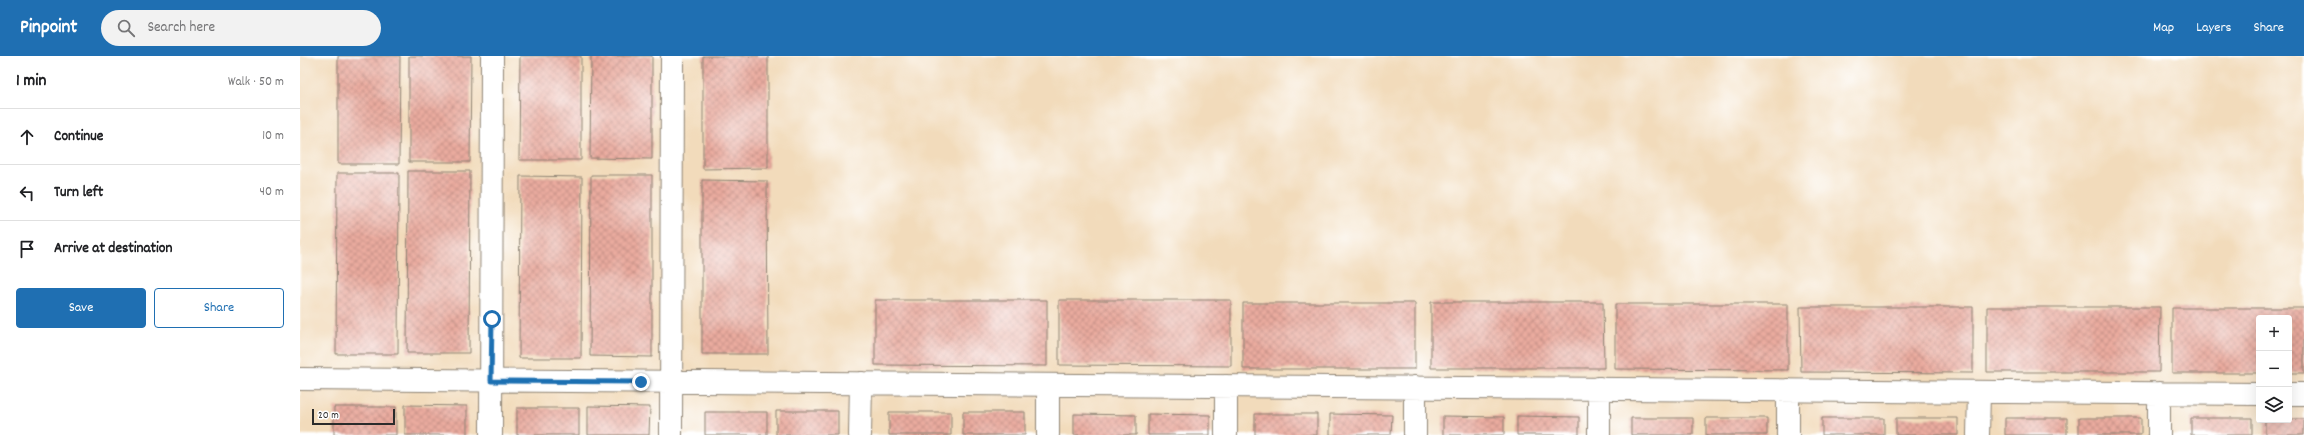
<!DOCTYPE html>
<html lang="en">
<head>
<meta charset="utf-8">
<style>
	body { margin:0; font-family:Dekko,sans-serif; background:#f2f2f2; color:#202124 }
	.controls { position:absolute; right:12px; bottom:12px; display:grid; overflow:hidden; border-radius:4px; box-shadow:0 4px 16px #0002 }
	.controls button { width:36px; height:36px; display:grid; place-items:center; padding:0; border:0; border-bottom:1px solid #e0e0e0; background:#fff; color:#202124; font:20px sans-serif }
	.scale { position:absolute; left:12px; bottom:10px; width:83px; box-sizing:border-box; padding-left:4px; border:2px solid #2b2b2b; border-top:0; font-size:11px; line-height:14px; white-space:nowrap; color:#2b2b2b; -webkit-text-stroke:3px #fff; paint-order:stroke }
	.stop { position:absolute; width:12px; height:12px; margin:-9px; border:3px solid #1f6fb2; border-radius:50%; background:#fff }
	.stop.end { background:#1f6fb2; border-color:#fff; box-shadow:0 1px 4px #0008 }
	.list { margin:0; padding:0; list-style:none }
	h2 { display:flex; justify-content:space-between; align-items:center; height:52px; margin:0; padding:0 16px; font-size:17px }
	h2 small { font-size:13px; font-weight:400; color:#757577 }
	.list li { display:grid; grid-template-columns:26px 1fr auto; gap:12px; align-items:center; box-sizing:border-box; height:56px; padding:0 16px; border-top:1px solid #e0e0e0 }
	.list b { display:block; font-size:15px; white-space:nowrap }
	.list em { font-size:13px; font-style:normal; color:#757577 }
	.actions { display:flex; gap:8px; padding:12px 16px }
	.actions a { flex:1; padding:9px 0; border:1px solid #1f6fb2; border-radius:4px; text-align:center; font-size:14px; color:#1f6fb2 }
	.actions .main { background:#1f6fb2; color:#fff }
	.icon { flex:none; width:22px; height:22px; fill:none; stroke:currentColor; stroke-width:2; stroke-linecap:round; stroke-linejoin:round }
	.map { position:relative; flex:none; width:2004px; height:379px; overflow:hidden }
	header { display:flex; align-items:center; gap:24px; box-sizing:border-box; height:56px; padding:0 20px; background:#1f6fb2; color:#fff }
	header strong { font-size:19px }
	nav { display:flex; gap:22px; margin-inline-start:auto; font-size:14px }
	.search { width:280px; height:36px; background:#f2f2f2; display:flex; align-items:center; gap:10px; box-sizing:border-box; padding:0 14px; border-radius:22px; color:#757577; font-size:15px }
	main { display:flex }
	aside { flex:1; background:#fff }
	.map>svg:first-child { display:block }
	.building { fill:url(#building-cross-hatch) }
	.lines { fill:none; stroke-linecap:round; stroke-linejoin:round }
	.street-casing { stroke:#8e8373; stroke-width:24 }
	.street { stroke:#fff; stroke-width:22 }
	.route { stroke:#1f6fb2; stroke-width:5 }
</style>
</head>
<body>
<header>
<strong>Pinpoint</strong>
<div class="search"><svg class="icon" aria-label="search" viewBox="0 0 24 24"><circle cx="10" cy="10" r="6"/><path d="M15 15l6 6"/></svg>Search here</div>
<nav><a>Map</a><a>Layers</a><a>Share</a></nav>
</header>
<main>
<aside>
<h2>1 min<small>Walk · 50 m</small></h2>
<ul class="list">
<li><svg class="icon" aria-label="ahead" viewBox="0 0 24 24"><path d="M12 20V5M6 11l6-6 6 6"/></svg><div><b>Continue</b></div><em>10 m</em></li>
<li><svg class="icon" aria-label="left" viewBox="0 0 24 24"><path d="M17 20v-9H6M10 6l-5 5 5 5"/></svg><div><b>Turn left</b></div><em>40 m</em></li>
<li><svg class="icon" aria-label="arrive" viewBox="0 0 24 24"><path d="M6 21V4h12l-3 4 3 4H6"/></svg><div><b>Arrive at destination</b></div></li>
</ul>
<div class="actions"><a class="main">Save</a><a>Share</a></div>
</aside>
<div class="map">
<svg width="2004" height="379" viewBox="0 0 2004 379">
	<defs>
		<pattern id="building-cross-hatch" width="8" height="8" patternUnits="userSpaceOnUse"><rect width="8" height="8" fill="#eaab9f"/><path d="M0 0l8 8M0 8l8-8" fill="none" stroke="#be8b82"/></pattern>
	</defs>
	<rect width="100%" height="100%" fill="#fff"/>
	<filter id="ink" filterUnits="userSpaceOnUse"><feTurbulence type="fractalNoise" baseFrequency=".025" numOctaves="2"/><feDisplacementMap in="SourceGraphic" scale="8" xChannelSelector="R" yChannelSelector="G"/><feConvolveMatrix kernelMatrix="1 2 1 2 8 2 1 2 1" color-interpolation-filters="sRGB"/></filter>
	<filter id="wash" filterUnits="userSpaceOnUse"><feTurbulence type="fractalNoise" baseFrequency=".012" numOctaves="4" result="noise"/><feDisplacementMap in="SourceGraphic" scale="16" xChannelSelector="R" yChannelSelector="G"/><feGaussianBlur stdDeviation="0.9" result="paint"/><feColorMatrix in="noise" values="0 0 0 0 0 0 0 0 0 0 0 0 0 0 0 0 0 1.4 0 .05"/><feComposite in="paint" operator="in"/></filter>
	<g filter="url(#wash)">
		<rect width="100%" height="100%" fill="#f2dbbb"/>
		<g id="blocks">
			<path class="building" d="M38,0H100L99,108H38Z
				M109,0H171L170,106H109Z
				M220,0H281V104H219Z
				M291,0H352V103L290,102Z
				M403,0H468V112L403,113Z
				M108,115H170L169,297H107Z
				M37,117H99L98,298H36Z
				M291,119H352V301L290,300Z
				M220,120L282,121L281,302H219Z
				M402,124L467,125L468,298H402Z
				M575,244H747V310L575,309Z
				M759,244H931V310L759,309Z
				M1131,246H1303L1304,312H1131Z
				M943,247H1115V313H943Z
				M1315,248H1488V314L1315,313Z
				M1500,251H1673V317L1501,316Z
				M1687,251H1860L1859,316H1687Z
				M1872,252H2004V317H1989V262H1959V317H1872Z
				M105,349L167,350V379H105Z
				M288,350L350,351L349,379H288Z
				M34,351H96V379H34Z
				M217,352H279V379H217Z
				M476,355H538V379H476Z
				M405,356H467V379H405Z
				M589,356H651V379H589Z
				M663,356H725V379H663Z
				M774,358L836,359V379H774Z
				M848,358L910,359V379H848Z
				M955,358H1017V379H955Z
				M1030,358L1092,359L1091,379H1030Z
				M1143,360L1204,361V379H1143Z
				M1217,360L1279,361V379H1217Z
				M1331,362H1393V379H1331Z
				M1406,362H1467V379H1406Z
				M1522,362H1584V379H1522Z
				M1596,362H1658V379H1596Z
				M1705,362H1767V379H1705Z
				M1779,362H1841V379H1779Z
				M1891,362H1952V379H1891Z
				M1989,363H2004V379H1965V364Z"/>
		</g>
	</g>
	<g filter="url(#ink)">
		<use href="#blocks" fill-opacity="0" stroke="#8e8373" stroke-width="1"/>
		<g class="lines">
			<g class="street-casing">
				<path id="street" d="M0,323L1959,338
					M1989,338H2004
					M191,379L192,0
					M371,379L372,0
					M560,379L561,327
					M748,379V329
					M926,379V330
					M1115,379V331
					M1299,379V332
					M1488,379V334
					M1678,379L1679,336
					M1859,379V337"/>
			</g>
			<use href="#street" class="street"/>
		</g>
	</g>
	<g class="lines" filter="url(#ink)">
		<path class="route" d="M192,263L191,325L341,326"/>
	</g>
</svg>
<div class="controls">
<button>+</button>
<button>−</button>
<button><svg class="icon" aria-label="layers" viewBox="0 0 24 24"><path d="M12 4l9 5-9 5-9-5zM3 14l9 5 9-5"/></svg></button>
</div>
<div class="scale">20 m</div>
<div class="stop" style="left:192px;top:263px"></div>
<div class="stop end" style="left:341px;top:326px"></div>
</div>
</main>
</body>
</html>
